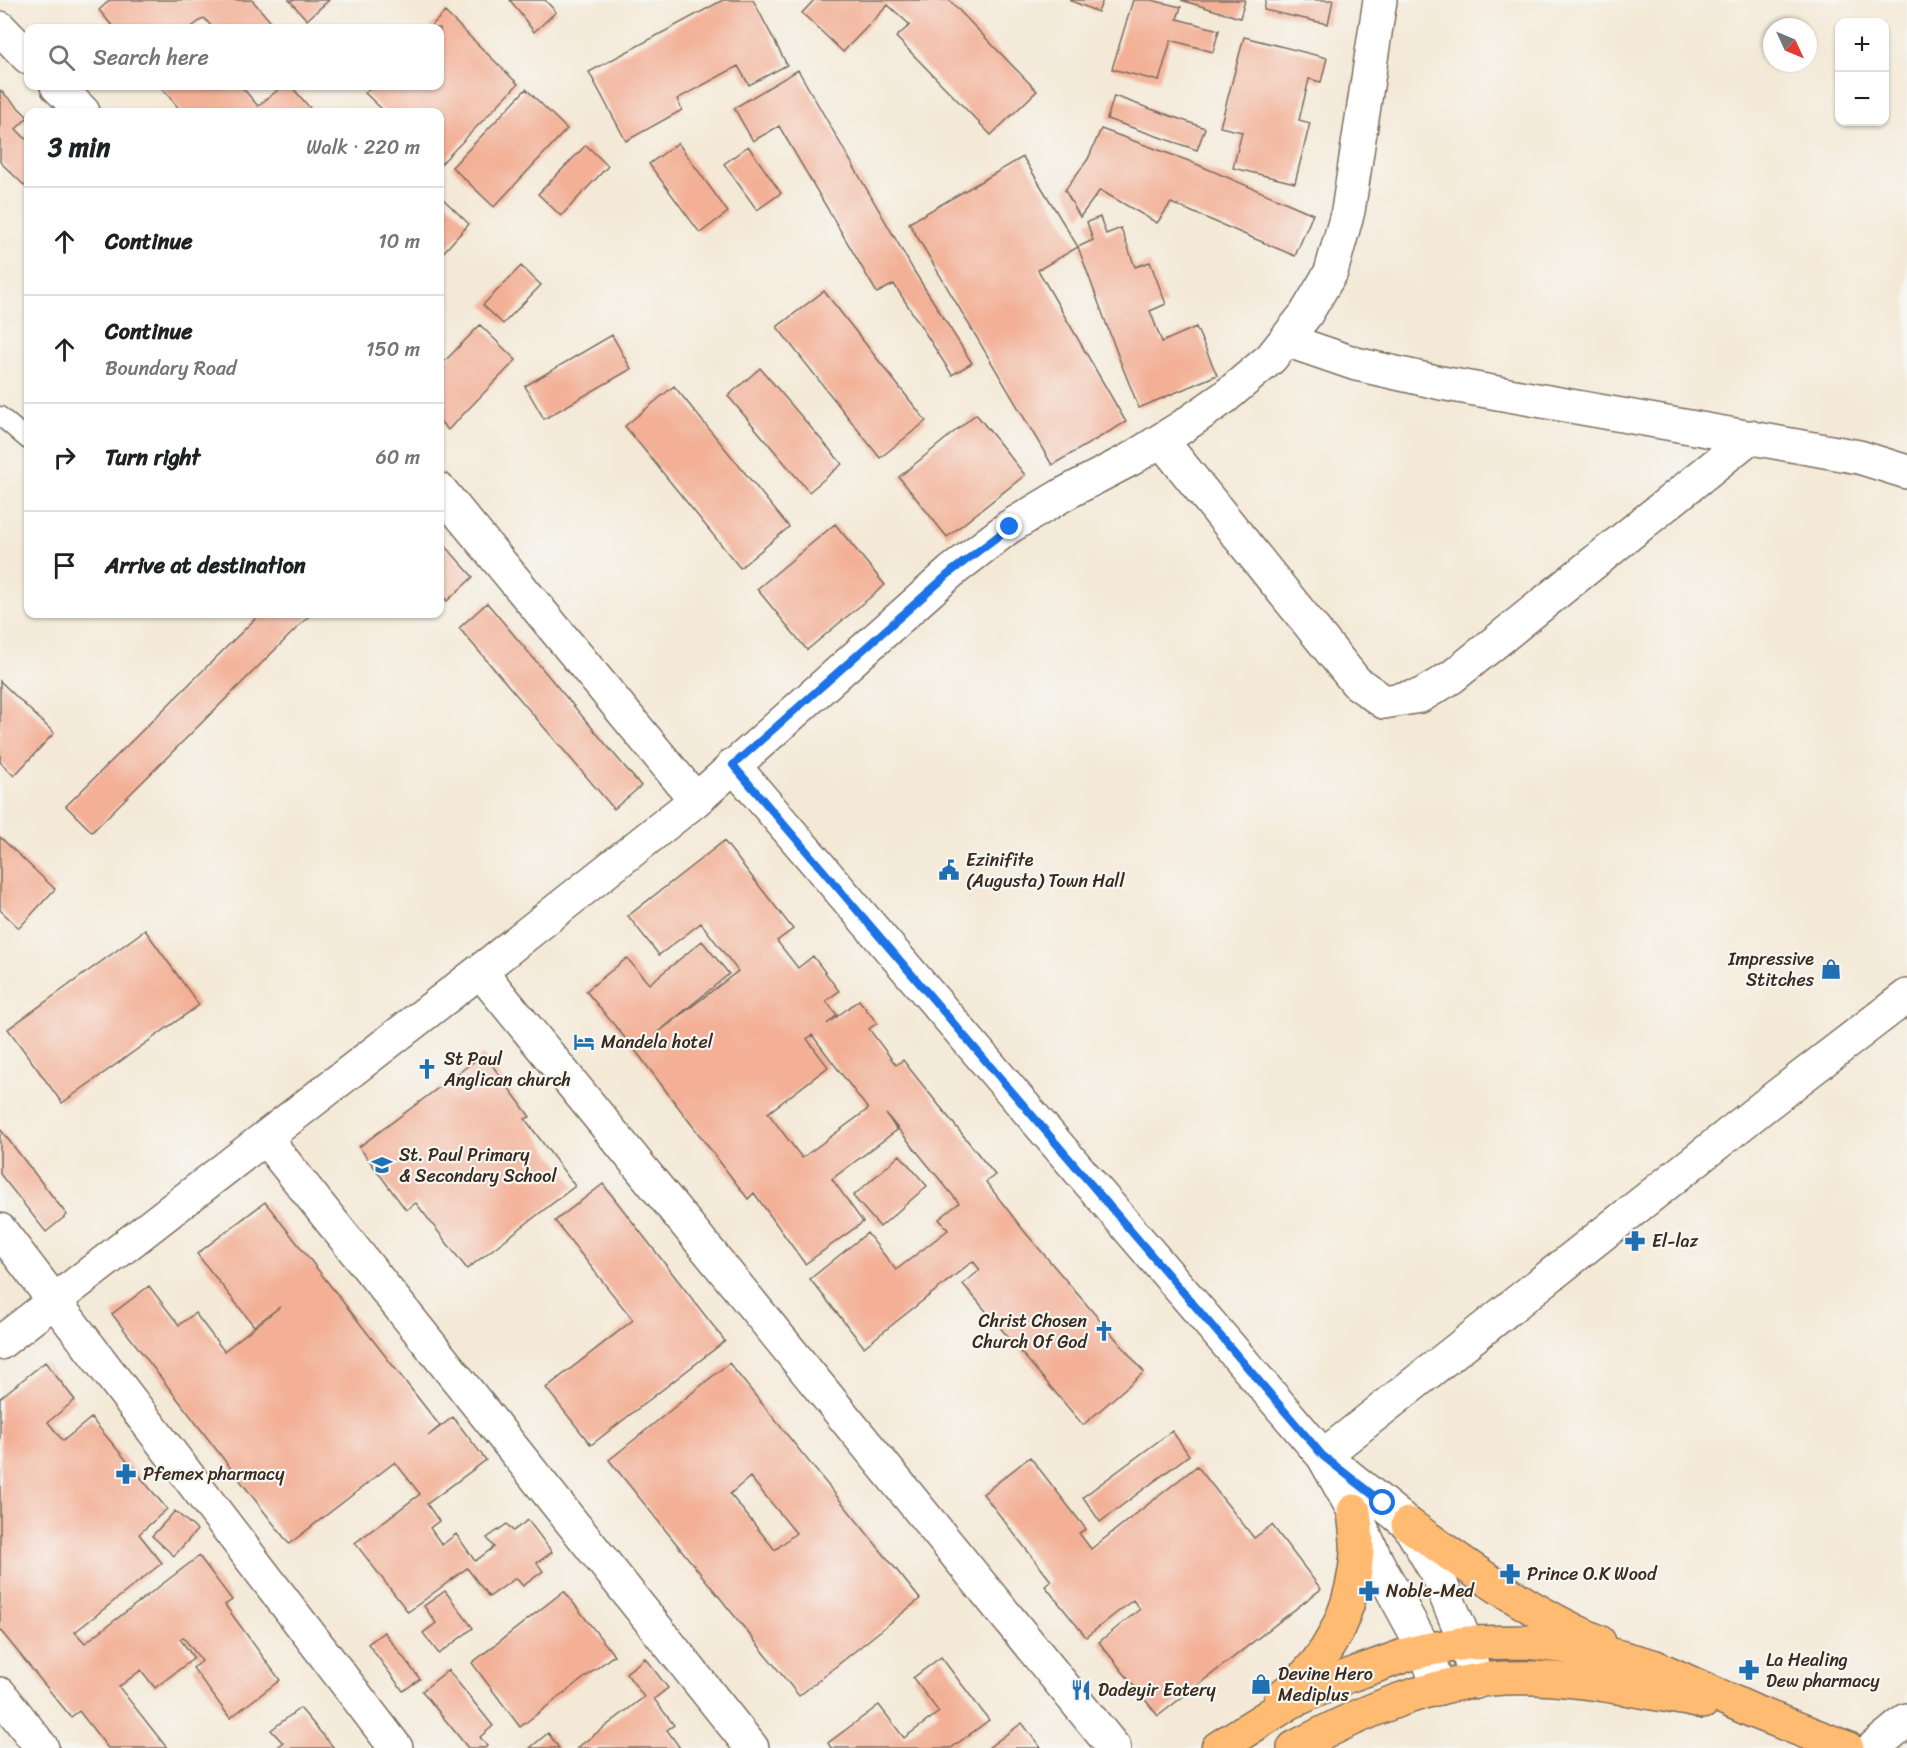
<!DOCTYPE html>
<html lang="en">
<head>
<meta charset="utf-8">
<style>
	body { margin:0; font-family:Sriracha,sans-serif; background:#f6f6f6; color:#202124 }
	.controls { position:absolute; right:18px; top:18px; display:grid; overflow:hidden; border-radius:12px; box-shadow:0 2px 4px #0004 }
	.controls button { width:54px; height:54px; display:grid; place-items:center; padding:0; border:0; border-bottom:2px solid #e0e0e0; background:#fff; color:#202124; font:30px sans-serif }
	.compass { position:absolute; left:1763px; top:18px; width:54px; height:54px; border-radius:50%; background:#fff; box-shadow:0 2px 4px #0004; rotate:134deg }
	.stop { position:absolute; width:18px; height:18px; margin:-14px; border:4px solid #1a73e8; border-radius:50%; background:#fff }
	.stop.end { background:#1a73e8; border-color:#fff; box-shadow:0 2px 6px #0008 }
	.list { margin:0; padding:0; list-style:none }
	h2 { display:flex; justify-content:space-between; align-items:center; height:78px; margin:0; padding:0 24px; font-size:26px }
	h2 small { font-size:20px; font-weight:400; color:#757577 }
	.list li { display:grid; grid-template-columns:39px 1fr auto; gap:18px; align-items:center; box-sizing:border-box; height:108px; padding:0 24px; border-top:2px solid #e0e0e0 }
	.list b { display:block; font-size:22px; white-space:nowrap }
	.list p { margin:0; font-size:20px; white-space:nowrap; color:#757577 }
	.list em { font-size:20px; font-style:normal; color:#757577 }
	.icon { flex:none; width:33px; height:33px; fill:none; stroke:currentColor; stroke-width:2; stroke-linecap:round; stroke-linejoin:round }
	.map { position:relative; flex:none; width:1907px; height:1748px; overflow:hidden }
	.search { position:absolute; background:#fff; box-shadow:0 2px 4px #0004; left:24px; top:24px; width:420px; height:66px; display:flex; align-items:center; gap:15px; box-sizing:border-box; padding:0 21px; border-radius:12px; color:#757577; font-size:22px }
	.panel { position:absolute; background:#fff; box-shadow:0 2px 4px #0004; left:24px; top:108px; width:420px; height:510px; border-radius:12px }
	.map>svg:first-child { display:block }
	.building { fill:#f3b096; fill-rule:evenodd }
	.lines { fill:none; stroke-linecap:round; stroke-linejoin:round }
	.lane-casing { stroke:#7c6d5f; stroke-width:21 }
	.street-casing { stroke:#7c6d5f; stroke-width:36 }
	.primary-casing { stroke:#7c6d5f; stroke-width:36 }
	.lane { stroke:#fff; stroke-width:18 }
	.street { stroke:#fff; stroke-width:33 }
	.primary { stroke:#ffbb71; stroke-width:33 }
	.route { stroke:#1a73e8; stroke-width:8 }
	.labels { text-anchor:middle; dominant-baseline:central; stroke-width:4.5; stroke-linejoin:round; paint-order:stroke }
	.poi-label { font-size:18px; fill:#3b2a1e; stroke:#f6f6f2; text-anchor:start }
</style>
</head>
<body>
<div class="map">
<svg width="1907" height="1748" viewBox="0 0 1907 1748">
	<rect width="100%" height="100%" fill="#f6f6f2"/>
	<filter id="ink" filterUnits="userSpaceOnUse"><feTurbulence type="fractalNoise" baseFrequency=".0167" numOctaves="2"/><feDisplacementMap in="SourceGraphic" scale="12" xChannelSelector="R" yChannelSelector="G"/><feConvolveMatrix kernelMatrix="1 2 1 2 8 2 1 2 1" color-interpolation-filters="sRGB"/></filter>
	<filter id="wash" filterUnits="userSpaceOnUse"><feTurbulence type="fractalNoise" baseFrequency=".008" numOctaves="4" result="noise"/><feDisplacementMap in="SourceGraphic" scale="24" xChannelSelector="R" yChannelSelector="G"/><feGaussianBlur stdDeviation="1.35" result="paint"/><feColorMatrix in="noise" values="0 0 0 0 0 0 0 0 0 0 0 0 0 0 0 0 0 1.4 0 .05"/><feComposite in="paint" operator="in"/></filter>
	<g filter="url(#wash)">
		<rect width="100%" height="100%" fill="#f4e9d7"/>
		<g id="blocks">
			<path class="building" d="M110,0H252L276,28H213L204,18L190,28H114L99,10Z
				M289,0H329L307,20Z
				M510,0H545L556,12L534,32Z
				M723,0H753L787,65L749,85L738,66L677,99L682,110L626,141L589,72Z
				M814,0H949L1037,91L991,135L896,37L910,25L888,5L843,52L802,13Z
				M1069,0H1103L1098,12Z
				M1133,0H1151L1181,7L1177,19L1219,30L1213,52L1171,40L1159,81L1112,69Z
				M1181,0H1245L1240,18Z
				M1266,0H1333L1328,24L1264,10Z
				M445,12L518,84L440,165V112H385L365,93L373,86H440V28H429Z
				M1244,37L1327,58L1321,82L1309,79L1299,120L1310,123L1295,183L1233,168L1242,132L1220,127Z
				M798,70L914,271L972,363L952,375L894,284L877,293L779,126L753,141L734,108Z
				M160,86H241L258,106L283,86H291L310,108L304,112H182Z
				M526,89L567,129L494,207L452,167Z
				M0,90L28,117L16,129L28,141V189L0,162Z
				M1114,96L1205,128L1197,150L1107,119Z
				M1101,129L1189,161L1313,214L1295,256L1171,203L1157,223L1100,190L1080,217L1065,190L1088,159Z
				M678,143L728,212L700,233L649,164Z
				M586,145L608,166L561,216L538,194Z
				M748,146L781,193L757,210L724,164Z
				M1023,157L1078,247L1038,270L1126,422L1052,465L909,223Z
				M440,196L469,224L440,256Z
				M1100,217L1106,234L1121,228L1135,267L1150,262L1166,304L1150,311L1162,342L1196,327L1217,375L1139,408L1120,361L1078,247L1093,240L1087,222Z
				M521,266L541,285L503,324L483,305Z
				M824,291L926,421L880,458L777,327Z
				M480,325L516,360L448,430L440,421V366Z
				M612,335L631,369L544,419L525,386Z
				M760,368L842,464L809,492L728,396Z
				M674,386L789,527L740,568L625,426Z
				M976,414L1025,475L947,537L899,477Z
				M835,524L885,585L807,650L757,589Z
				M440,540L473,577L447,601L440,593Z
				M487,603L641,786L614,809L459,628Z
				M260,614H311L92,832L66,806Z
				M0,681L54,733L14,776L0,762Z
				M0,837L55,889L19,928L0,910Z
				M724,841L793,929L777,941L798,968L813,956L839,991L826,1001L837,1015L827,1024L859,1000L877,1023L869,1029L896,1065L903,1060L913,1073L995,1175L986,1182L1024,1231L1144,1372L1083,1425L963,1284L980,1270L973,1261L864,1347L810,1279L867,1233L896,1270L948,1230L939,1219L959,1203L886,1114L897,1130L832,1179L863,1222L805,1264L754,1193L748,1199L635,1050L586,991L627,958L649,984L702,941L729,974L656,1034L738,971L701,923L659,955L628,916ZM812,1035L868,1109L802,1158L768,1113L828,1067L807,1039Z
				M145,930L199,1005L62,1103L8,1029Z
				M484,1054L530,1117L525,1119L575,1186L467,1269L416,1203L406,1210L359,1147Z
				M0,1129L67,1215L46,1232L0,1174Z
				M900,1155L927,1186L880,1227L853,1196Z
				M603,1184L725,1341L591,1445L546,1388L633,1320L555,1221Z
				M265,1202L440,1426L428,1436L453,1417L486,1460L427,1504L439,1521L430,1528L442,1545L456,1534L475,1561L494,1547L487,1538L507,1524L513,1531L528,1520L552,1552L537,1563L543,1571L523,1586L516,1578L489,1597L467,1568L408,1612L355,1543L420,1494L395,1462L289,1544L112,1314L149,1286L179,1325L195,1313L224,1351L281,1306L254,1326L197,1254Z
				M45,1362L75,1400L48,1422L63,1441L91,1418L167,1509L139,1534L162,1563L75,1632L85,1643L199,1556L232,1600L225,1605L280,1680L230,1718L193,1668L202,1661L183,1637L180,1639L194,1658L155,1688L141,1670L119,1687L167,1748H108L79,1711L71,1717L0,1630V1398Z
				M729,1363L920,1599L799,1696L609,1460ZM750,1477L796,1533L775,1550L730,1494Z
				M1172,1431L1189,1455L1100,1522L1083,1497Z
				M1030,1457L1086,1529L1079,1533L1091,1549L1197,1466L1254,1538L1272,1525L1321,1589L1158,1716L1099,1642L1140,1609L1133,1600L1086,1637L1045,1586L1051,1581L983,1494Z
				M175,1511L197,1530L174,1556L152,1536Z
				M445,1591L473,1628L439,1654L423,1633L436,1623L424,1606Z
				M564,1591L614,1655L520,1727L472,1663Z
				M384,1632L420,1679L403,1691L368,1644Z
				M941,1657L989,1720L951,1748H831L828,1743L879,1705L904,1738L939,1712L913,1678Z
				M645,1658L668,1688L654,1699L674,1725L667,1730L680,1748H577L644,1697L626,1673Z
				M448,1670L493,1726L480,1737L487,1746L485,1748H468L422,1691Z
				M1261,1679L1267,1686L1262,1691L1256,1683Z
				M300,1708L334,1748H276L283,1743L271,1730Z
				M1022,1723L1041,1748H988Z
				M548,1733L559,1748H530Z"/>
		</g>
	</g>
	<g filter="url(#ink)">
		<use href="#blocks" fill-opacity="0" stroke="#7c6d5f" stroke-width="1.5"/>
		<g class="lines">
			<g class="lane-casing">
				<path id="lane" d="M0,416L28,440"/>
			</g>
			<g class="street-casing">
				<path id="street" d="M0,28L28,57
					M57,86L83,112
					M1286,340L1356,364L1441,383L1859,457L1907,472
					M1161,440L1356,682L1384,702L1420,696L1452,677L1750,437
					M440,490L696,800
					M733,765L1323,1456L1354,1511L1377,1562L1425,1650L1439,1688
					M480,971L1114,1748
					M265,1138L752,1748
					M0,1230L396,1748
					M0,1343L480,971L696,800L952,571L1009,527L1064,494L1131,459L1182,427L1225,397L1271,358L1306,314L1331,272L1348,211L1380,0
					M1323,1456L1768,1103L1907,996
					M1336,1466L1408,1524L1435,1570L1466,1643L1476,1682
					M0,1694L42,1748
					M1873,1748L1907,1720"/>
			</g>
			<g class="primary-casing">
				<path id="primary" d="M1408,1524C1469,1568 1530,1612 1599,1642
					M1281,1697C1289,1690 1298,1684 1305,1676C1337,1644 1354,1597 1357,1553C1358,1539 1355,1524 1354,1511
					M1218,1748L1289,1703L1348,1676L1406,1655L1425,1650L1466,1643L1527,1642L1594,1650L1653,1666L1755,1712L1847,1748
					M1294,1748C1360,1713 1428,1682 1504,1678C1571,1675 1638,1691 1703,1702"/>
			</g>
			<use href="#lane" class="lane"/>
			<use href="#street" class="street"/>
			<use href="#primary" class="primary"/>
		</g>
	</g>
	<g class="lines" filter="url(#ink)">
		<path class="route" d="M1010,527L952,571L733,765L1323,1456L1383,1503"/>
	</g>
	<defs>
		<g id="civic-bare" transform="scale(1.62)"><path d="M-.6-6.5H3V-4.5H.6V-3L4-1V1h2V6H-6V1h2V-1L-.6-3ZM-1.2 2.5V6h2.4V2.5Z" fill="#1f6fb2" stroke="#f6f6f2" stroke-width="2.5" paint-order="stroke"/></g>
		<g id="shop-bare" transform="scale(1.62)"><path d="M-5-2.5h2.3a2.7 3.5 0 0 1 5.4 0H5L5.5 6h-11ZM-1.5-2.5h3a1.5 2.3 0 0 0-3 0Z" fill="#1f6fb2" stroke="#f6f6f2" stroke-width="2.5" paint-order="stroke"/></g>
		<g id="hotel-bare" transform="scale(1.62)"><path d="M-6-4.5h1.5V1H6V5H4.5V3h-9V5H-6ZM-4 0a1.8 1.8 0 1 1 3.6 0ZM.5 0V-2.5h3Q6-2.5 6 0Z" fill="#1f6fb2" stroke="#f6f6f2" stroke-width="2.5" paint-order="stroke"/></g>
		<g id="church-bare" transform="scale(1.62)"><path d="M-1.2-6h2.4v3.5h3.3v2.4h-3.3V6h-2.4V-.1h-3.3v-2.4h3.3Z" fill="#1f6fb2" stroke="#f6f6f2" stroke-width="2.5" paint-order="stroke"/></g>
		<g id="school-bare" transform="scale(1.62)"><path d="M0-5L7-2L0 1L-7-2ZM-4 1L0 2.5L4 1V4Q0 6-4 4Z" fill="#1f6fb2" stroke="#f6f6f2" stroke-width="2.5" paint-order="stroke"/></g>
		<g id="pharmacy-bare" transform="scale(1.62)"><path d="M-2-6h4v4h4v4h-4v4h-4v-4h-4v-4h4Z" fill="#1f6fb2" stroke="#f6f6f2" stroke-width="2.5" paint-order="stroke"/></g>
		<g id="restaurant-bare" transform="scale(1.62)"><path d="M-5-6h1v4h1v-4h1v4h1v-4h1v5L-1.5 .5V6h-2V.5L-5-1ZM5-6V6H3V1.5H1.5Q1.5-4 5-6Z" fill="#1f6fb2" stroke="#f6f6f2" stroke-width="2.5" paint-order="stroke"/></g>
	</defs>
	<g fill-rule="evenodd">
		<use href="#civic-bare" x="949" y="870"/>
		<use href="#shop-bare" x="1831" y="969"/>
		<use href="#hotel-bare" x="584" y="1042"/>
		<use href="#church-bare" x="427" y="1069"/>
		<use href="#school-bare" x="382" y="1165"/>
		<use href="#pharmacy-bare" x="1635" y="1241"/>
		<use href="#church-bare" x="1104" y="1331"/>
		<use href="#pharmacy-bare" x="126" y="1474"/>
		<use href="#pharmacy-bare" x="1510" y="1574"/>
		<use href="#pharmacy-bare" x="1369" y="1591"/>
		<use href="#pharmacy-bare" x="1749" y="1670"/>
		<use href="#shop-bare" x="1261" y="1684"/>
		<use href="#restaurant-bare" x="1081" y="1690"/>
	</g>
	<g class="labels">
		<g class="poi-label">
			<text x="966" y="860">Ezinifite<tspan x="966" dy="21">(Augusta) Town Hall</tspan></text>
			<text x="1814" y="959" text-anchor="end">Impressive<tspan x="1814" dy="21">Stitches</tspan></text>
			<text x="601" y="1042">Mandela hotel</text>
			<text x="444" y="1059">St Paul<tspan x="444" dy="21">Anglican church</tspan></text>
			<text x="399" y="1155">St. Paul Primary<tspan x="399" dy="21">&amp; Secondary School</tspan></text>
			<text x="1652" y="1241">El-laz</text>
			<text x="1087" y="1321" text-anchor="end">Christ Chosen<tspan x="1087" dy="21">Church Of God</tspan></text>
			<text x="143" y="1474">Pfemex pharmacy</text>
			<text x="1527" y="1574">Prince O.K Wood</text>
			<text x="1386" y="1591">Noble-Med</text>
			<text x="1766" y="1660">La Healing<tspan x="1766" dy="21">Dew pharmacy</tspan></text>
			<text x="1278" y="1674">Devine Hero<tspan x="1278" dy="21">Mediplus</tspan></text>
			<text x="1098" y="1690">Dadeyir Eatery</text>
		</g>
	</g>
</svg>
<div class="controls">
<button>+</button>
<button>−</button>
</div>
<svg class="compass" viewBox="-18 -18 36 36"><path d="M0-13l5 13h-10z" fill="#e53935"/><path d="M0 13l5-13h-10z" fill="#757577"/></svg>
<div class="stop" style="left:1383px;top:1503px"></div>
<div class="stop end" style="left:1010px;top:527px"></div>
<div class="search"><svg class="icon" aria-label="search" viewBox="0 0 24 24"><circle cx="10" cy="10" r="6"/><path d="M15 15l6 6"/></svg>Search here</div>
<section class="panel">
<h2>3 min<small>Walk · 220 m</small></h2>
<ul class="list">
<li><svg class="icon" aria-label="ahead" viewBox="0 0 24 24"><path d="M12 20V5M6 11l6-6 6 6"/></svg><div><b>Continue</b></div><em>10 m</em></li>
<li><svg class="icon" aria-label="ahead" viewBox="0 0 24 24"><path d="M12 20V5M6 11l6-6 6 6"/></svg><div><b>Continue</b><p>Boundary Road</p></div><em>150 m</em></li>
<li><svg class="icon" aria-label="right" viewBox="0 0 24 24"><path d="M7 20v-9h11M14 6l5 5-5 5"/></svg><div><b>Turn right</b></div><em>60 m</em></li>
<li><svg class="icon" aria-label="arrive" viewBox="0 0 24 24"><path d="M6 21V4h12l-3 4 3 4H6"/></svg><div><b>Arrive at destination</b></div></li>
</ul>
</section>
</div>
</body>
</html>
